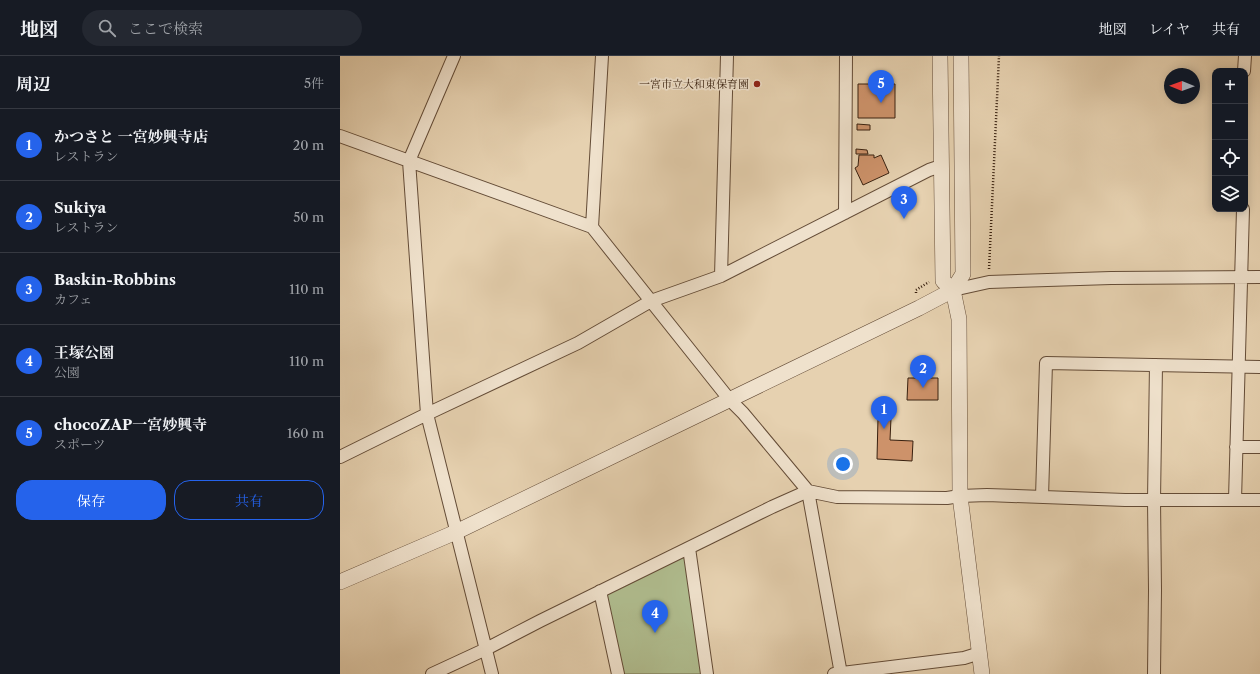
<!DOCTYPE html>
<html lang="ja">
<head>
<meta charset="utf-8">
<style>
	body { margin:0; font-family:"Libre Caslon Text","Noto Serif JP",serif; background:#242831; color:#f1f3f6 }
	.controls { position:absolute; right:12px; top:12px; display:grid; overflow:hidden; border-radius:8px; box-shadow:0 2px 10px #0003 }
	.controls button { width:36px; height:36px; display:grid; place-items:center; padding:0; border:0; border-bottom:1px solid #363941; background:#171b24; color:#f1f3f6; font:20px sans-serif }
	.compass { position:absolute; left:824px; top:12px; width:36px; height:36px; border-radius:50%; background:#171b24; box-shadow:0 2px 10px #0003; rotate:271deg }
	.you { position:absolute; left:503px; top:408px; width:14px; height:14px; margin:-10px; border:3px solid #fff; border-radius:50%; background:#1a73e8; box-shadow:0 0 0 6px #1a73e833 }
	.badge { display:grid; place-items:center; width:26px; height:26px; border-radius:50%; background:#2563eb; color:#fff; font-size:13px; font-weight:700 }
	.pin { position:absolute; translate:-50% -33px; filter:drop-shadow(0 1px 2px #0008) }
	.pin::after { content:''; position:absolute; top:21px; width:14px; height:12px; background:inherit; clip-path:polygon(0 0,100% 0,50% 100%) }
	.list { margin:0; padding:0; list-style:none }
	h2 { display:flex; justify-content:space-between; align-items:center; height:52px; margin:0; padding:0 16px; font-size:17px }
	h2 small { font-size:13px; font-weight:400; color:#9ea1a6 }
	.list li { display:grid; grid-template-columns:26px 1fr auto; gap:12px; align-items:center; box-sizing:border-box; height:72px; padding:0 16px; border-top:1px solid #363941 }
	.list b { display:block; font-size:15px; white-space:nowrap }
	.list p { margin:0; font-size:13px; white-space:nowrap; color:#9ea1a6 }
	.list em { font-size:13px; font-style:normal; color:#9ea1a6 }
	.actions { display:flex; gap:8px; padding:12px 16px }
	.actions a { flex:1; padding:9px 0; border:1px solid #2563eb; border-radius:16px; text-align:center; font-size:14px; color:#2563eb }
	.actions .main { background:#2563eb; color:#fff }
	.icon { flex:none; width:22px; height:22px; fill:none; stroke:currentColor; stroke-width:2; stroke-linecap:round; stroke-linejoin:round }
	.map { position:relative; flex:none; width:920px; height:618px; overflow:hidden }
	header { display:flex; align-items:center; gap:24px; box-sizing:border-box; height:56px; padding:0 20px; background:#171b24; border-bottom:1px solid #363941 }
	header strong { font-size:19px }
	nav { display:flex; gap:22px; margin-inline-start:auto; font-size:14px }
	.search { width:280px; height:36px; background:#242831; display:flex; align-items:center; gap:10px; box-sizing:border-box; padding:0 14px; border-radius:22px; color:#9ea1a6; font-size:15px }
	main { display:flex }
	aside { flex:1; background:#171b24 }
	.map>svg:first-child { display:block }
	.green { fill:#b0bd8f; stroke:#746e4f }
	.building { fill:#cd926a; stroke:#38200f }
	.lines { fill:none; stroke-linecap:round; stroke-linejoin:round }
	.minor-casing { stroke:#644c37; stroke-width:14 }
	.tertiary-casing { stroke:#644c37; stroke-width:16 }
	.path { stroke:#38200f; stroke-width:2.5; stroke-dasharray:1 2; stroke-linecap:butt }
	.minor { stroke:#efe1cc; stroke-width:12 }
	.tertiary { stroke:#efe1cc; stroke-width:15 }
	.poi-dot { fill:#8f2418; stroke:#efe1cc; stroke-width:1.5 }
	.labels { text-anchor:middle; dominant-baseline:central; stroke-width:3.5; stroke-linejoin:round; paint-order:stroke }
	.poi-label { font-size:11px; fill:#38200f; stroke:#efe1cc; text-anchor:end }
</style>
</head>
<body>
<header>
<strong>地図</strong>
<div class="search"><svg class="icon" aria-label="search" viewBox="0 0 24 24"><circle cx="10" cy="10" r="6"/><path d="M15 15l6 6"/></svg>ここで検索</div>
<nav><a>地図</a><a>レイヤ</a><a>共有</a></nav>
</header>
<main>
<aside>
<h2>周辺<small>5件</small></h2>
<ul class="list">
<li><span class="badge">1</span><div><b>かつさと 一宮妙興寺店</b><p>レストラン</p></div><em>20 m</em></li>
<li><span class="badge">2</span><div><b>Sukiya</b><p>レストラン</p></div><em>50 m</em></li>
<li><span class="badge">3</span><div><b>Baskin-Robbins</b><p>カフェ</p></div><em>110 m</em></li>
<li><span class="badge">4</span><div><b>王塚公園</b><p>公園</p></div><em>110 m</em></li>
<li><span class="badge">5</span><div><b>chocoZAP一宮妙興寺</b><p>スポーツ</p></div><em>160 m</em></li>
</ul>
<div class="actions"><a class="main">保存</a><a>共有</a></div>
</aside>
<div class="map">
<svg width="920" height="618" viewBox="0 0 920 618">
	<rect width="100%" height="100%" fill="#e6d1b0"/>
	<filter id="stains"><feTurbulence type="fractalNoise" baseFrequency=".005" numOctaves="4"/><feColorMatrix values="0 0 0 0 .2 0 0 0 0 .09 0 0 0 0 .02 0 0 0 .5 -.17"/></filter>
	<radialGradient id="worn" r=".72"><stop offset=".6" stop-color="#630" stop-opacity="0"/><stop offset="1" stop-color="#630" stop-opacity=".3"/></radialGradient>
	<path class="green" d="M345,500L363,618H283L265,537Z"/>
	<path class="building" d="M518,28H555V62H518Z
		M517,68L530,69V74H517Z
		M516,93L527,94L528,98H516Z
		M519,99H534V102L541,99L549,117L523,129L515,112L518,110Z
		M568,322H598V344H567Z
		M538,362H551L550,384L573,385L572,405L537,403Z"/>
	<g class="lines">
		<g class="minor-casing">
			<path id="minor" d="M114,0L69,105L87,358L152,618
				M904,15L905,0
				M0,80L252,171L389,343L403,357L468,435L497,441L607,442L620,440L647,439L785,444H920
				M505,157L506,0
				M252,171L262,0
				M381,220L387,0
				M613,234L649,226L771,222L920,221
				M896,391H920
				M0,401L87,358L238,287L311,245L381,220L589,114L601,110
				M702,441L706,307L920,311
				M895,444L903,153
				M349,492L367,618
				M260,535L278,618
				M92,618L146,593L200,565L432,451L468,435L501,618
				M494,618L624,602L640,597
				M814,618L815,534L814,444L816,309"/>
		</g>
		<g class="tertiary-casing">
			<path id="tertiary" d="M600,0L603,225L613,234L619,263L620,440L642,618
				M0,526L116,476L579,252L613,234L623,218L621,0"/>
		</g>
		<path class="path" d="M649,213L659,0
			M576,237V234L589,226"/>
		<use href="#minor" class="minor"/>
		<use href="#tertiary" class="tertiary"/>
	</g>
	<circle class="poi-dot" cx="417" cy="28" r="4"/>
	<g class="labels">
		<g class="poi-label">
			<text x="409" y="28">一宮市立大和東保育園</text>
		</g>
	</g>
	<rect width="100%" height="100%" filter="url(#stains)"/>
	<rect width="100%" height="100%" fill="url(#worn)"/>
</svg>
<div class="controls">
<button>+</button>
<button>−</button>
<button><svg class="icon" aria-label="locate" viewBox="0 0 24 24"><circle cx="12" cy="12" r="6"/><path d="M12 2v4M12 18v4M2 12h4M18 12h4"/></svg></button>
<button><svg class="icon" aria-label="layers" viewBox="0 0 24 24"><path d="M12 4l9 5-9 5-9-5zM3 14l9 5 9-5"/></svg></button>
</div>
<svg class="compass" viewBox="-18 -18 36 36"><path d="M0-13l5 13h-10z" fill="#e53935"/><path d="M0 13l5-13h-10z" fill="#9ea1a6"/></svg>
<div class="you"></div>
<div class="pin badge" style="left:544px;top:373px">1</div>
<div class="pin badge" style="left:583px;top:332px">2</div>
<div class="pin badge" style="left:564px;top:163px">3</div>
<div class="pin badge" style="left:315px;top:577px">4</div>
<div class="pin badge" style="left:541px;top:47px">5</div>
</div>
</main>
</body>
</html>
